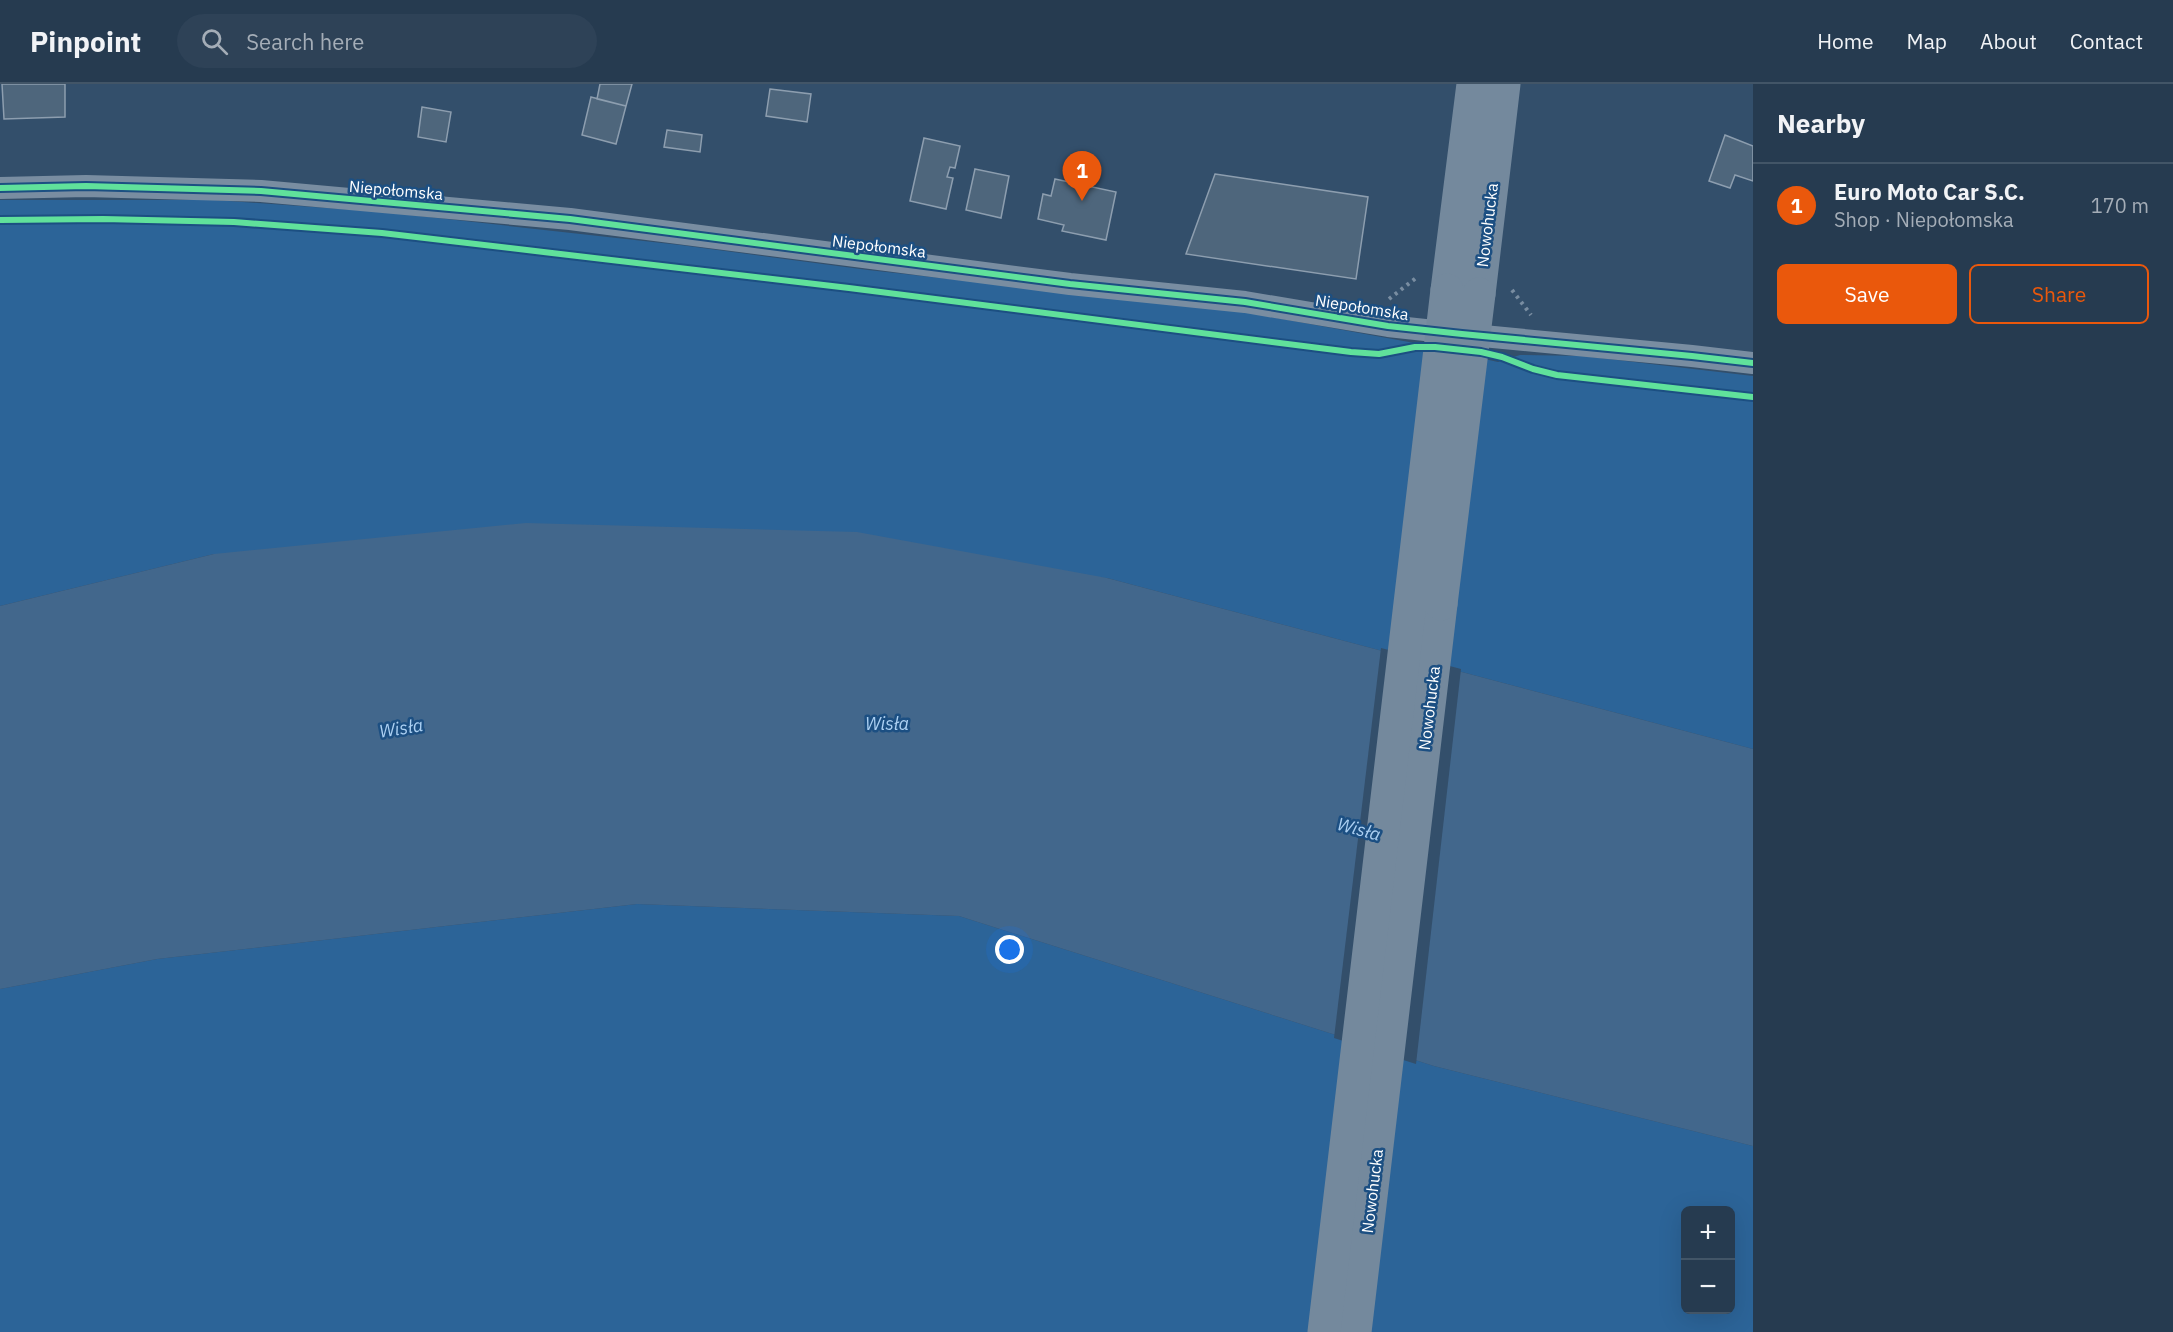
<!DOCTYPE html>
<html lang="en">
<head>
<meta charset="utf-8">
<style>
	body { margin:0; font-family:"IBM Plex Sans",sans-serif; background:#2e4257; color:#f1f3f6 }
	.controls { position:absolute; right:18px; bottom:18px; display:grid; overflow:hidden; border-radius:9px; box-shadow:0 6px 24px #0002 }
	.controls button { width:54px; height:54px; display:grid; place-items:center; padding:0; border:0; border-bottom:2px solid #425567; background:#263b50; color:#f1f3f6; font:30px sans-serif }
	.you { position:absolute; left:1010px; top:866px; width:21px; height:21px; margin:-15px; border:4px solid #fff; border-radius:50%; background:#1a73e8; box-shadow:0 0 0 9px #1a73e833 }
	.badge { display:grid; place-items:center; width:39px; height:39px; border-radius:50%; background:#ea580c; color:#fff; font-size:20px; font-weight:700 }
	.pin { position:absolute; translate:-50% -50px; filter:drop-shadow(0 2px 3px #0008) }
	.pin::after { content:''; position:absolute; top:32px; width:21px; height:18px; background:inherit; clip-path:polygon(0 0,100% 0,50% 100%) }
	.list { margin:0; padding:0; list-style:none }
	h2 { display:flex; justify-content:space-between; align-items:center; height:78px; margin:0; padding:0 24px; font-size:26px }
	h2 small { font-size:20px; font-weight:400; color:#a4adb7 }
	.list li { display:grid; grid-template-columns:39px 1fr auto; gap:18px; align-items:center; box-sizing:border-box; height:84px; padding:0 24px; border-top:2px solid #425567 }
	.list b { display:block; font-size:22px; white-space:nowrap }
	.list p { margin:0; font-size:20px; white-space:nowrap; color:#a4adb7 }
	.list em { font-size:20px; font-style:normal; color:#a4adb7 }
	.actions { display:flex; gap:12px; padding:18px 24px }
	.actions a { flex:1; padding:14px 0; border:2px solid #ea580c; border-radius:9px; text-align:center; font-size:21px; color:#ea580c }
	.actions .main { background:#ea580c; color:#fff }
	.icon { flex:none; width:33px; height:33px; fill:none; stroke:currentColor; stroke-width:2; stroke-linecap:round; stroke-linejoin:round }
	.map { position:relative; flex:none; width:1753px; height:1248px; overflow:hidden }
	header { display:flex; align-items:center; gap:36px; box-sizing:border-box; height:84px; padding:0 30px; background:#263b50; border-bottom:2px solid #425567 }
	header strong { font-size:28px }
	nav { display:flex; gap:33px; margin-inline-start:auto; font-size:21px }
	.search { width:420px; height:54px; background:#2e4257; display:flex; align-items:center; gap:15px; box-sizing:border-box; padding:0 21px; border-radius:33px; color:#a4adb7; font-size:22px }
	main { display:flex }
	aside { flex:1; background:#263b50 }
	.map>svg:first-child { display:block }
	.green { fill:#2c6498; fill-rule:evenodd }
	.water { fill:#42678c }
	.pier { fill:#334f6b }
	.building { fill:#4e667c; stroke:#8d9eaf; stroke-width:1.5 }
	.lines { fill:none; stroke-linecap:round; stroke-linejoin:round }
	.path { stroke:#798da1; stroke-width:4; stroke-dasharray:3 4.5; stroke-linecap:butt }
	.minor { stroke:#798da1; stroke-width:22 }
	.secondary { stroke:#74899d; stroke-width:33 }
	.secondary-bridge { stroke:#74899d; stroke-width:33 }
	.cycleway-casing { stroke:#1c4f82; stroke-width:10 }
	.cycleway { stroke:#60e19b; stroke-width:6 }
	.labels { text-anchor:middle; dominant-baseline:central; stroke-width:5; stroke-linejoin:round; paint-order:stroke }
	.street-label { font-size:16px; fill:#fff; stroke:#1c4f82 }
	.water-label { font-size:18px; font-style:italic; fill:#acd0f2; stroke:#1c4f82 }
</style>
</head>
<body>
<header>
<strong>Pinpoint</strong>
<div class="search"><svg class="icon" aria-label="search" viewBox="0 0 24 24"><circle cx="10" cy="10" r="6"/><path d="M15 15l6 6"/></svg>Search here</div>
<nav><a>Home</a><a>Map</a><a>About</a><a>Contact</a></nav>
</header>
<main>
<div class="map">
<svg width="1753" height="1248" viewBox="0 0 1753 1248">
	<rect width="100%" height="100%" fill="#334f6b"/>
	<path class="green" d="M0,116H215L383,128L680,161L868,186L1239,227L1409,258L1498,278L1520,271L1583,272L1753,292V665L1107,494L214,470L0,522Z
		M637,820L959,832L1434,982L1753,1062V1248H0V905L157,875ZM1686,1126H1730V1226H1686Z"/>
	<path class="water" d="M526,439L857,448L1107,494L1753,665V1062L1434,982L959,832L637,820L157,875L0,905V522L214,470Z"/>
	<path class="pier" d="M1381,564L1461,585L1416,980L1334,954Z"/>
	<path class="building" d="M2,0H65V33L4,35Z
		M600,0H632L626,22L597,15Z
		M770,5L811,10L807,38L766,32Z
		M591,13L626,22L616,60L582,51Z
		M422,23L451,28L446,58L418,53Z
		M667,46L702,51L700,68L664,63Z
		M1725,51L1753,62V97L1735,91L1730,104L1709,97Z
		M924,54L960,62L955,84L950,83L947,93L953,94L946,125L910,117Z
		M975,85L1009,92L1001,134L966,126Z
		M1215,90L1368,113L1356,195L1186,170Z
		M1055,95L1116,108L1106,156L1062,147L1064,141L1038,135L1043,110L1051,112Z"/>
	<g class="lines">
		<path class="path" d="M1512,206L1531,231
			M1389,215L1416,194"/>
		<path class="minor" d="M0,104L86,102L261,107L570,135L1070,200L1245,218L1388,242L1462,250L1692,272L1753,279"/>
		<path class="secondary" d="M1447,206L1473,0
			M1479,210L1504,0
			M1355,1248L1441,520"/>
		<path class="secondary-bridge" d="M1441,520L1479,210
			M1324,1248L1447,206"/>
		<g class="cycleway-casing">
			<path id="cycleway" d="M0,104L86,102L261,107L570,135L1070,200L1245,218L1388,242L1462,250L1692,272L1753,279
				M0,136L103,135L234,138L382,149L849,204L1351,268L1379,270L1415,263H1435L1481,268L1502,273L1533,285L1557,291L1753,313"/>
		</g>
		<use href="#cycleway" class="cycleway"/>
	</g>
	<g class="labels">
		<g class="street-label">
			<text transform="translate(396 106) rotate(5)">Niepołomska</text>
			<text transform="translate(1487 141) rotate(-83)">Nowohucka</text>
			<text transform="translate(879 162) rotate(7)">Niepołomska</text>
			<text transform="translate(1362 223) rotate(9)">Niepołomska</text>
			<text transform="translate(1429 624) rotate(-83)">Nowohucka</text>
			<text transform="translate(1372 1107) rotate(-83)">Nowohucka</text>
		</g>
		<g class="water-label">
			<text x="887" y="639">Wisła</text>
			<text transform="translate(401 644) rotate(-9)">Wisła</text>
			<text transform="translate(1359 745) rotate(15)">Wisła</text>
		</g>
	</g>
</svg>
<div class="controls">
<button>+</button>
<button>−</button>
</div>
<div class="you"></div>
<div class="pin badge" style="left:1082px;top:117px">1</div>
</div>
<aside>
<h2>Nearby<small></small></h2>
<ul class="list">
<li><span class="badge">1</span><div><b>Euro Moto Car S.C.</b><p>Shop · Niepołomska</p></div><em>170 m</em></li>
</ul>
<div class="actions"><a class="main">Save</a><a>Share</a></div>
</aside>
</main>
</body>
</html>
